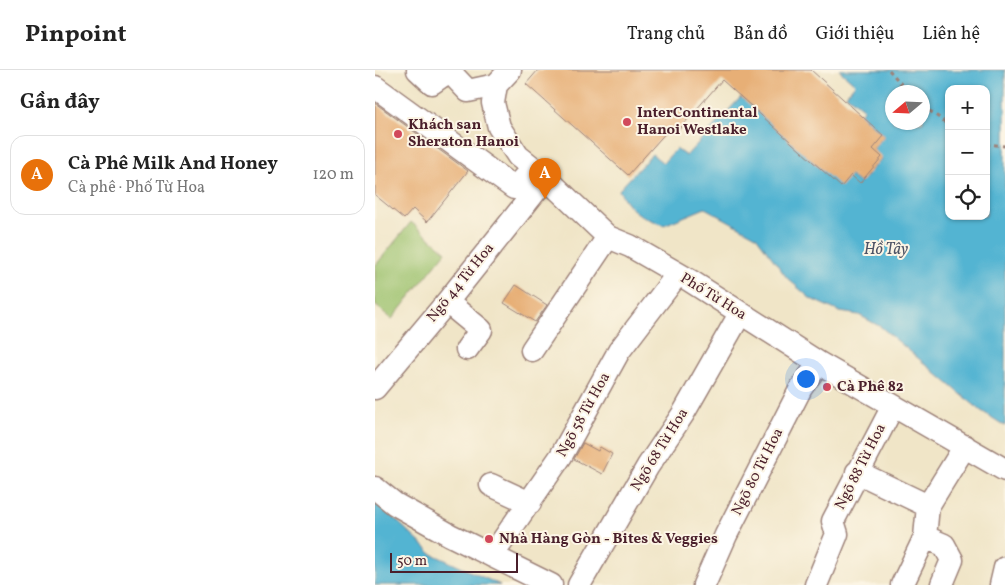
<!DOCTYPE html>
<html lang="vi">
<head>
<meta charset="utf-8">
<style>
	body { margin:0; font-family:Vollkorn,serif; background:#f2f2f2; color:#222 }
	.controls { position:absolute; right:15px; top:15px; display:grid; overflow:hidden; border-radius:10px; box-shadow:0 1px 4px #0004 }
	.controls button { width:45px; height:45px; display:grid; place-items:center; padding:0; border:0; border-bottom:1px solid #e0e0e0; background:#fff; color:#222; font:25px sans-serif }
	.compass { position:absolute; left:510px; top:15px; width:45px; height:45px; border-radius:50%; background:#fff; box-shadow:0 1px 4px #0004; rotate:251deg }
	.scale { position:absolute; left:15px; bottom:12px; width:128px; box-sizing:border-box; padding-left:5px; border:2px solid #4a1f2b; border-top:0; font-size:14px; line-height:18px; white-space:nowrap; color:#4a1f2b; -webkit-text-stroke:4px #fcf5e5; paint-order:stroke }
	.you { position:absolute; left:430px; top:308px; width:18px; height:18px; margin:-12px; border:4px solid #fff; border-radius:50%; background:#1a73e8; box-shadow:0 0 0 8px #1a73e833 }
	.badge { display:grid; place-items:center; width:32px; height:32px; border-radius:50%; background:#d1495b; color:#fff; font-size:16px; font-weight:700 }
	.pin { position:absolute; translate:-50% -41px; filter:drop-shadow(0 1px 2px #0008) }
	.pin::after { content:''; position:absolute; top:26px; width:18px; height:15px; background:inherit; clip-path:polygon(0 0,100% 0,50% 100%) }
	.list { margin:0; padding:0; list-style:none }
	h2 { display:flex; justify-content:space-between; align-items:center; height:65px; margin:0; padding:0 20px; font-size:21px }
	h2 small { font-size:16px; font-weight:400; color:#767676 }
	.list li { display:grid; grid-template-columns:32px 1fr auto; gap:15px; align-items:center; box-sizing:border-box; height:80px; margin:0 10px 10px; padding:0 10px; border:1px solid #e0e0e0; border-radius:15px }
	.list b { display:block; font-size:19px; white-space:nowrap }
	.list p { margin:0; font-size:16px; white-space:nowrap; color:#767676 }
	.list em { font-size:16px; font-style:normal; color:#767676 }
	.icon { flex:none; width:28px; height:28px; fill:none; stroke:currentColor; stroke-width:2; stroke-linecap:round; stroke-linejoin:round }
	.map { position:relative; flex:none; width:630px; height:515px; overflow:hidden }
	header { display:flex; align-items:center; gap:30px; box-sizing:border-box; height:70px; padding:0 25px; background:#fff; border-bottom:1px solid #e0e0e0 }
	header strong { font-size:24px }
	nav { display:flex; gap:28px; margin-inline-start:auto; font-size:18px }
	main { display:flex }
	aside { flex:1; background:#fff }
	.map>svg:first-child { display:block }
	.green { fill:#9bc16c; stroke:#72704c }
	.water { fill:#53b4d2; stroke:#4e6a7e; fill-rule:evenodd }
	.building { fill:#e7af76 }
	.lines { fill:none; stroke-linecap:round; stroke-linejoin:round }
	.minor-casing { stroke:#9d8279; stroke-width:25 }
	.path { stroke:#9d8279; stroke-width:3; stroke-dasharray:4 4; stroke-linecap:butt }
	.minor { stroke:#fff; stroke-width:22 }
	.poi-dot { fill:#d1495b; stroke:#fcf5e5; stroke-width:2 }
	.labels { text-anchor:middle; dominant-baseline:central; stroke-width:4; stroke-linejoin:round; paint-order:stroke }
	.poi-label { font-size:15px; font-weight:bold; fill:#4a1f2b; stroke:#fcf5e5; text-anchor:start }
	.street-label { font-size:15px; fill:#4a1f2b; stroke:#fcf5e5 }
	.water-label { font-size:16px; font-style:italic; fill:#4d5365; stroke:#fcf5e5 }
</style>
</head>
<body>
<header>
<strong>Pinpoint</strong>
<nav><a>Trang chủ</a><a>Bản đồ</a><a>Giới thiệu</a><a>Liên hệ</a></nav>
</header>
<main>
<aside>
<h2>Gần đây<small></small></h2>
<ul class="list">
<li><span class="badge" style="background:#e8710a">A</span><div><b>Cà Phê Milk And Honey</b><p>Cà phê · Phố Từ Hoa</p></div><em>120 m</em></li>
</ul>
</aside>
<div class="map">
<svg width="630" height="515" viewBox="0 0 630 515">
	<rect width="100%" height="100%" fill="#fcf5e5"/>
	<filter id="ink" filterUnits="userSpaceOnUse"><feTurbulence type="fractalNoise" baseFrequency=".02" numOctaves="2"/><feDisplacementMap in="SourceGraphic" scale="10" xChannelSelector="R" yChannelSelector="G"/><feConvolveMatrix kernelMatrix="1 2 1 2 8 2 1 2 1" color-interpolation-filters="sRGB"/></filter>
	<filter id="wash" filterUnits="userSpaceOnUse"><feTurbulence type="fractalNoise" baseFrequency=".0096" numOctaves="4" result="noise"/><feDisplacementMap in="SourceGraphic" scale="20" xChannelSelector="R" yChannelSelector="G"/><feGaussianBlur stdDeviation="1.12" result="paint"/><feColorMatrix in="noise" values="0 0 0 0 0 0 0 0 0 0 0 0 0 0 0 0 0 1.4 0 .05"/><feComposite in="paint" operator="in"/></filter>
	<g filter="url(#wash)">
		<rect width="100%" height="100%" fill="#f0e5c7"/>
		<path class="green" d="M36,152L71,182L17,249L0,235V196Z"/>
		<path class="water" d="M464,0H630V356L605,340L506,257L484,245L465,242L436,229L412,208L381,166L330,138L289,155C266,146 256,143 244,120L277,84L288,93L301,79L311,86L366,27L485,113L507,88L498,79L509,66L485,44L489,39L471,25L480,14ZM574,19H611V146H574ZM518,22H548V52H518Z
			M0,430L57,484L125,515H0Z"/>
		<g id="blocks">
			<path class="building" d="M163,0H436L509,66L498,79L507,87L485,113L476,105L466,117L347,10L300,64L294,59L253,105L151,14Z
				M0,33L93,101L52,152L38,139L29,149L0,125Z
				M141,215L172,235L160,252L129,233Z
				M208,373L223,381L225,377L237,384L227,404L199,389Z"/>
		</g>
	</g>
	<g filter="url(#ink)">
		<use href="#blocks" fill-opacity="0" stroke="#9d8279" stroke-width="1"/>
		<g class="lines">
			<g class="minor-casing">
				<path id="minor" d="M43,0L57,13L74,1L93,21L121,15
					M135,0L121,15L118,33L124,57L143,86L171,108L233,167L255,176L314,210L444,293L630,400
					M0,17L139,118L158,98
					M72,232L106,260L92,279
					M157,280L233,167
					M0,318L72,232L171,108
					M482,402L553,436
					M116,415L155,433
					M0,418L20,434L75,465L176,515
					M550,467L569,475L577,490L567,514
					M117,486L186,386L244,281L302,205
					M204,515L273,396L308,344L365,244
					M329,515L351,465L426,318L444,293
					M441,515L462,464L458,451L518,336
					M527,515L550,467L553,436L590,376
					M626,515L630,498"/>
			</g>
			<path class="path" d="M514,0L533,22
				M548,36L574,55
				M611,74L630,76"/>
			<use href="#minor" class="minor"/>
		</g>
	</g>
	<g class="poi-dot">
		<circle cx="252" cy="52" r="5"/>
		<circle cx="23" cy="64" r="5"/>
		<circle cx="452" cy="317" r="5"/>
		<circle cx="114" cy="469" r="5"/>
	</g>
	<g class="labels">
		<g class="poi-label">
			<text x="262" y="43">InterContinental<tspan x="262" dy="17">Hanoi Westlake</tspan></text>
			<text x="33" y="55">Khách sạn<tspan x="33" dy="17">Sheraton Hanoi</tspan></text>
			<text x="462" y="317">Cà Phê 82</text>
			<text x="124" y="469">Nhà Hàng Gòn - Bites &amp; Veggies</text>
		</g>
		<g class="street-label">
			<text transform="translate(86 213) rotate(-51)">Ngõ 44 Từ Hoa</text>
			<text transform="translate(338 227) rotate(32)">Phố Từ Hoa</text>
			<text transform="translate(209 345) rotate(-61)">Ngõ 58 Từ Hoa</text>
			<text transform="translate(285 380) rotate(-58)">Ngõ 68 Từ Hoa</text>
			<text transform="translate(486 397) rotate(-63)">Ngõ 88 Từ Hoa</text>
			<text transform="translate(383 402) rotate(-63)">Ngõ 80 Từ Hoa</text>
		</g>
		<g class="water-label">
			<text x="511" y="180">Hồ Tây</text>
		</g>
	</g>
</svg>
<div class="controls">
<button>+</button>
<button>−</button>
<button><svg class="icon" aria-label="locate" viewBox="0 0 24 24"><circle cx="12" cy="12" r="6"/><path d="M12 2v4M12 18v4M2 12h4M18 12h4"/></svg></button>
</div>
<svg class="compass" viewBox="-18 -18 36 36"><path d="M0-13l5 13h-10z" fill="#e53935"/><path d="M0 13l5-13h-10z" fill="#767676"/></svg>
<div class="scale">50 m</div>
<div class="you"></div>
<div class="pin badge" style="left:170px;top:129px;background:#e8710a">A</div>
</div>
</main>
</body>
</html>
